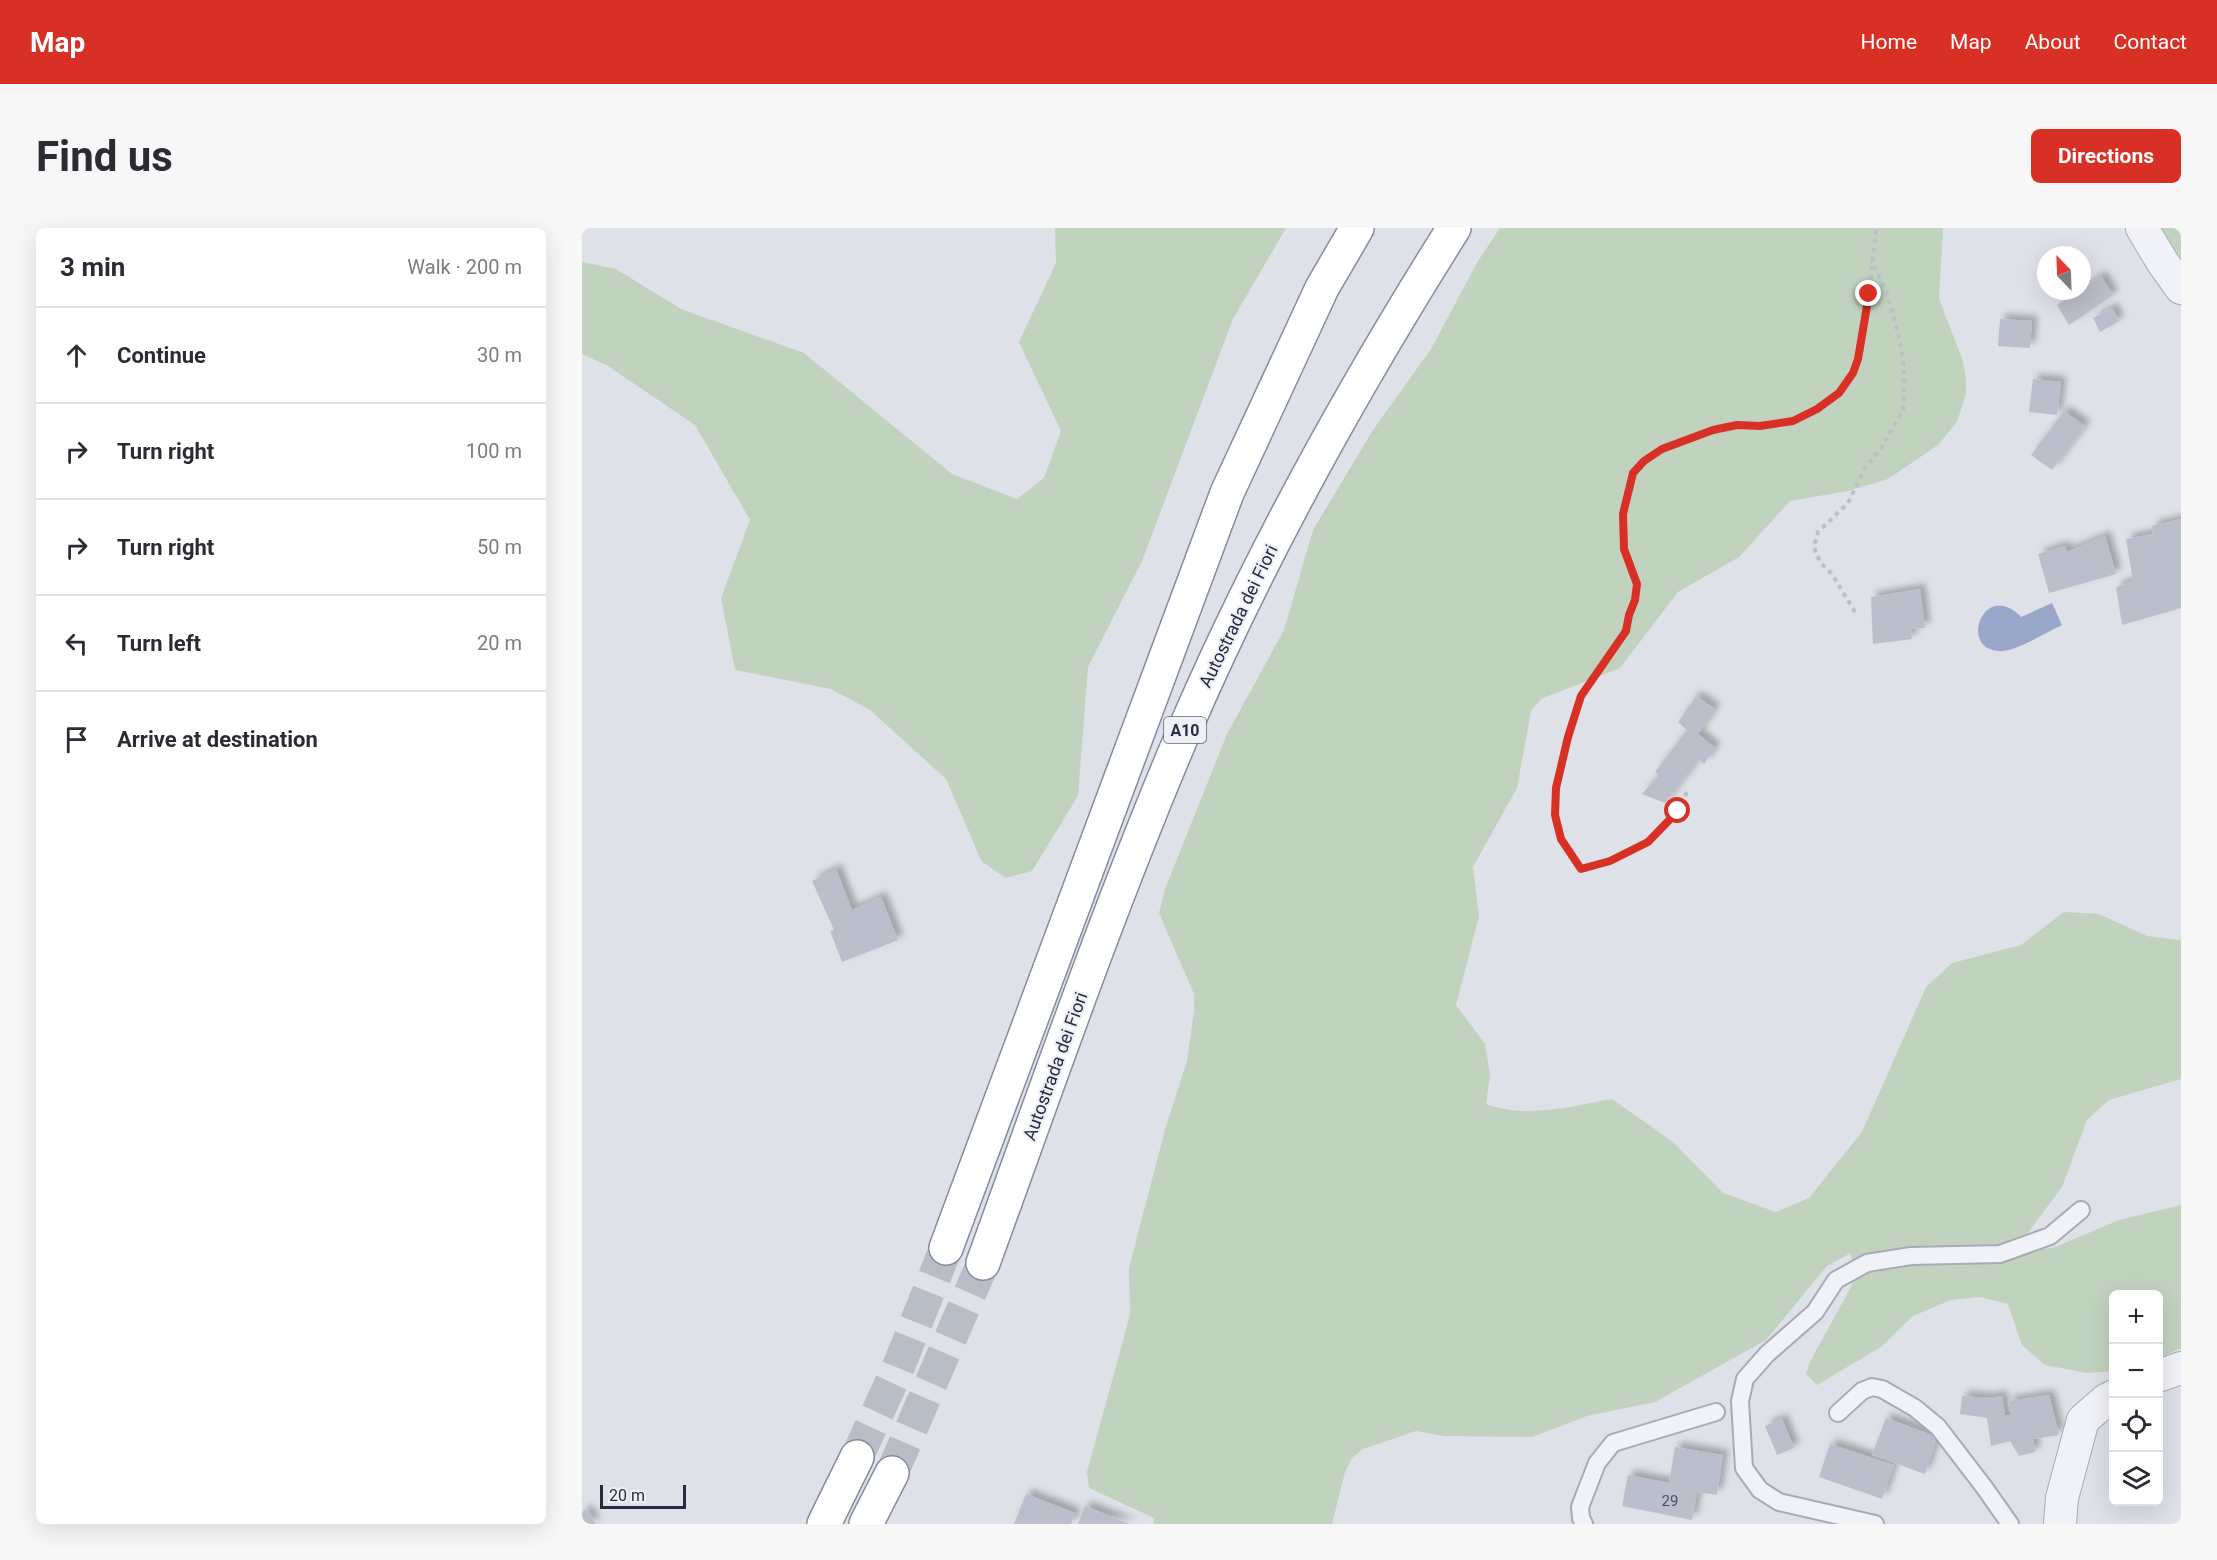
<!DOCTYPE html>
<html lang="en">
<head>
<meta charset="utf-8">
<style>
	body { margin:0; font-family:Roboto,sans-serif; background:#f7f7f7; color:#2b2b33 }
	.controls { position:absolute; right:18px; bottom:18px; display:grid; overflow:hidden; border-radius:9px; box-shadow:0 6px 24px #0002 }
	.controls button { width:54px; height:54px; display:grid; place-items:center; padding:0; border:0; border-bottom:2px solid #e1e1e2; background:#fff; color:#2b2b33; font:30px sans-serif }
	.compass { position:absolute; left:1455px; top:18px; width:54px; height:54px; border-radius:50%; background:#fff; box-shadow:0 6px 24px #0002; rotate:337deg }
	.scale { position:absolute; left:18px; bottom:15px; width:86px; box-sizing:border-box; padding-left:6px; border:3px solid #272c40; border-top:0; font-size:16px; line-height:21px; white-space:nowrap; color:#272c40; -webkit-text-stroke:4px #eef0f6; paint-order:stroke }
	.stop { position:absolute; width:18px; height:18px; margin:-14px; border:4px solid #d93025; border-radius:50%; background:#fff }
	.stop.end { background:#d93025; border-color:#fff; box-shadow:0 2px 6px #0008 }
	.list { margin:0; padding:0; list-style:none }
	h2 { display:flex; justify-content:space-between; align-items:center; height:78px; margin:0; padding:0 24px; font-size:26px }
	h2 small { font-size:20px; font-weight:400; color:#7c7c81 }
	.list li { display:grid; grid-template-columns:39px 1fr auto; gap:18px; align-items:center; box-sizing:border-box; height:96px; padding:0 24px; border-top:2px solid #e1e1e2 }
	.list b { display:block; font-size:22px; white-space:nowrap }
	.list em { font-size:20px; font-style:normal; color:#7c7c81 }
	.icon { flex:none; width:33px; height:33px; fill:none; stroke:currentColor; stroke-width:2; stroke-linecap:round; stroke-linejoin:round }
	.map { position:relative; flex:none; width:1599px; height:1296px; overflow:hidden; border-radius:9px }
	header { display:flex; align-items:center; gap:36px; box-sizing:border-box; height:84px; padding:0 30px; background:#d93025; color:#fff }
	header strong { font-size:28px }
	nav { display:flex; gap:33px; margin-inline-start:auto; font-size:21px }
	.intro { display:flex; align-items:center; justify-content:space-between; box-sizing:border-box; height:144px; padding:0 36px }
	h1 { margin:0; font-size:42px }
	.button { padding:15px 27px; border-radius:9px; background:#d93025; color:#fff; font-size:21px; font-weight:700 }
	main { display:flex; gap:36px; padding:0 36px }
	aside { flex:1; background:#fff; border-radius:9px; box-shadow:0 6px 24px #0002 }
	.map>svg:first-child { display:block }
	.green { fill:#c1d3bf }
	.water { fill:#98a7ca }
	.building { fill:#bbbfcb; filter:url(#shadow) }
	.lines { fill:none; stroke-linecap:round; stroke-linejoin:round }
	.highway-tunnel { stroke:#b9bdc6; stroke-width:33; stroke-dasharray:33 16; stroke-linecap:butt }
	.lane-casing { stroke:#a7abb6; stroke-width:20 }
	.street-casing { stroke:#a7abb6; stroke-width:34 }
	.highway-casing { stroke:#858ba0; stroke-width:36 }
	.path { stroke:#bcbfc7; stroke-width:4; stroke-dasharray:4.5 4.5; stroke-linecap:butt }
	.lane { stroke:#f1f2f7; stroke-width:16 }
	.street { stroke:#f1f2f7; stroke-width:32 }
	.highway { stroke:#fff; stroke-width:33 }
	.route { stroke:#d93025; stroke-width:8 }
	.labels { text-anchor:middle; dominant-baseline:central; stroke-width:4.5; stroke-linejoin:round; paint-order:stroke }
	.number-label { font-size:15px; fill:#4c5163 }
	.shield { fill:#eef0f6; stroke:#636777; stroke-width:1.5 }
	.shield-label { font-size:16px; font-weight:bold; fill:#272c40 }
	.street-label { font-size:18px; fill:#272c40; stroke:#eef0f6 }
</style>
</head>
<body>
<header>
<strong>Map</strong>
<nav><a>Home</a><a>Map</a><a>About</a><a>Contact</a></nav>
</header>
<div class="intro"><h1>Find us</h1><a class="button">Directions</a></div>
<main>
<aside>
<h2>3 min<small>Walk · 200 m</small></h2>
<ul class="list">
<li><svg class="icon" aria-label="ahead" viewBox="0 0 24 24"><path d="M12 20V5M6 11l6-6 6 6"/></svg><div><b>Continue</b></div><em>30 m</em></li>
<li><svg class="icon" aria-label="right" viewBox="0 0 24 24"><path d="M7 20v-9h11M14 6l5 5-5 5"/></svg><div><b>Turn right</b></div><em>100 m</em></li>
<li><svg class="icon" aria-label="right" viewBox="0 0 24 24"><path d="M7 20v-9h11M14 6l5 5-5 5"/></svg><div><b>Turn right</b></div><em>50 m</em></li>
<li><svg class="icon" aria-label="left" viewBox="0 0 24 24"><path d="M17 20v-9H6M10 6l-5 5 5 5"/></svg><div><b>Turn left</b></div><em>20 m</em></li>
<li><svg class="icon" aria-label="arrive" viewBox="0 0 24 24"><path d="M6 21V4h12l-3 4 3 4H6"/></svg><div><b>Arrive at destination</b></div></li>
</ul>
</aside>
<div class="map">
<svg width="1599" height="1296" viewBox="0 0 1599 1296">
	<defs>
		<filter id="shadow"><feDropShadow dx="5.5" dy="-5.5" stdDeviation="3" flood-color="#0004"/></filter>
	</defs>
	<rect width="100%" height="100%" fill="#dee1e8"/>
	<path class="green" d="M473,0H704L651,91L560,333L506,439L496,568L450,643L424,650L400,634L364,551L288,482L249,461L153,442L139,370L168,292L113,197L26,138L0,126V34L34,41L99,81L222,125L370,246L435,271L462,250L479,203L437,114L474,35Z
		M918,0H1361L1357,71L1381,133L1384,151V166L1375,194L1356,217L1306,251L1266,263L1208,273L1157,329L1096,364L1038,440L959,471L949,483L935,560L891,639L897,688L874,777L903,816L908,846L904,876C943,891 990,878 1030,871L1091,914L1141,965L1194,984L1227,970L1280,904L1344,759L1370,735L1439,717L1482,684L1517,686L1565,708L1599,712V851L1527,872L1505,892L1480,959L1443,1009L1453,1021L1471,1020L1537,992L1599,977V1120L1577,1130L1576,1066H1532L1531,1143L1505,1145L1463,1137L1440,1117L1426,1076L1398,1069L1369,1072L1331,1088L1299,1119L1235,1157L1224,1146L1229,1132L1270,1057L1269,1025L1245,1038L1184,1112L1073,1174L1005,1188L950,1209L862,1208L834,1203L781,1221L770,1230L763,1244L750,1296H572V1290L507,1260L505,1244L548,1087L547,1040L584,898L605,833L612,783V766L577,685L583,661L645,506L702,402L731,302L791,202L849,121L896,33Z
		M1579,0H1599V31Z"/>
	<path class="water" d="M1470,375L1480,397C1465,404 1431,425 1416,423C1376,420 1403,351 1439,389Z"/>
	<path class="building" d="M1519,48L1531,67L1487,97L1475,77L1497,63H1500V61Z
		M1530,80L1537,93L1518,104L1511,90Z
		M1418,91L1450,93L1448,120L1416,118Z
		M1451,151L1479,154L1475,187L1447,184Z
		M1482,183L1503,198L1470,242L1449,227Z
		M1599,291V380L1540,397L1534,359L1551,353L1544,311L1571,306L1570,298Z
		M1523,308L1534,346L1467,365L1456,326L1483,318L1485,324Z
		M1338,361L1343,400L1329,401L1330,411L1291,416L1289,369Z
		M1114,468L1133,481L1116,506L1133,520L1122,536L1117,531L1083,575L1060,566L1077,547L1073,544L1105,502L1096,494Z
		M254,641L270,682L299,669L316,712L260,734L248,703L252,702L230,653Z
		M1467,1167L1477,1207L1451,1211L1453,1224L1437,1228L1428,1213L1409,1218L1405,1190L1378,1186L1380,1168L1406,1170L1420,1168L1423,1187L1429,1188L1426,1173Z
		M1304,1190L1355,1209L1343,1246L1290,1227Z
		M1200,1191L1212,1220L1195,1227L1183,1198Z
		M1248,1216L1312,1237L1300,1271L1237,1249Z
		M1093,1219L1141,1227L1135,1267L1115,1264L1110,1292L1040,1278L1046,1247L1087,1255Z
		M444,1266L493,1285L489,1296H432Z
		M503,1278L548,1296H496Z
		M4,1281L14,1296H0V1284Z"/>
	<g class="lines">
		<path class="highway-tunnel" d="M275,1229L316,1140L364,1020
			M310,1245L401,1035"/>
		<g class="lane-casing">
			<path id="lane" d="M1256,1185L1280,1163L1290,1159L1300,1161L1333,1180L1356,1199L1402,1259L1428,1296
				M1002,1296L999,1290L998,1279L1015,1235L1031,1215L1134,1184
				M1293,1296L1197,1274L1178,1262L1162,1240L1158,1173L1163,1151L1185,1126L1233,1084L1254,1052L1285,1035L1329,1028L1418,1026L1468,1008L1499,982"/>
		</g>
		<g class="street-casing">
			<path id="street" d="M1560,0L1581,35L1599,60
				M1576,1148L1599,1140
				M1478,1296L1480,1270L1501,1192L1524,1172L1532,1168"/>
		</g>
		<g class="highway-casing">
			<path id="highway" d="M364,1020L645,265L740,60L775,0
				M401,1035C465,859 526,682 599,510C675,332 769,163 872,0
				M242,1296L275,1229
				M284,1296L310,1245"/>
		</g>
		<path class="path" d="M1273,384L1250,346L1238,334L1232,319L1236,304L1266,275L1282,242L1299,220L1321,182L1322,155L1321,130L1315,101L1305,66L1290,33
			M1105,564C1080,613 1050,627 999,641L979,611L973,587L974,560L986,509L999,468L1044,403L1047,387L1053,372L1055,356L1042,322L1041,286L1051,245L1062,233L1080,221L1131,202L1155,197L1178,198L1211,193L1235,181L1257,165L1271,145L1276,131L1287,66L1294,0"/>
		<use href="#lane" class="lane"/>
		<use href="#street" class="street"/>
		<use href="#highway" class="highway"/>
	</g>
	<g class="lines">
		<path class="route" d="M1096,583L1066,614L1028,633L999,641L979,611L973,587L974,560L986,509L999,468L1044,403L1047,387L1053,372L1055,356L1042,321L1041,286L1051,245L1062,233L1080,221L1131,202L1155,197L1178,198L1211,193L1235,181L1257,165L1271,145L1276,131L1287,66"/>
	</g>
	<g class="labels">
		<g class="number-label">
			<text x="1088" y="1273">29</text>
		</g>
		<rect class="shield" x="582" y="489" width="42" height="26" rx="4.5"/>
		<g class="shield-label">
			<text x="603" y="502">A10</text>
		</g>
		<g class="street-label">
			<text transform="translate(656 388) rotate(-64)">Autostrada dei Fiori</text>
			<text transform="translate(473 838) rotate(-70)">Autostrada dei Fiori</text>
		</g>
	</g>
</svg>
<div class="controls">
<button>+</button>
<button>−</button>
<button><svg class="icon" aria-label="locate" viewBox="0 0 24 24"><circle cx="12" cy="12" r="6"/><path d="M12 2v4M12 18v4M2 12h4M18 12h4"/></svg></button>
<button><svg class="icon" aria-label="layers" viewBox="0 0 24 24"><path d="M12 4l9 5-9 5-9-5zM3 14l9 5 9-5"/></svg></button>
</div>
<svg class="compass" viewBox="-18 -18 36 36"><path d="M0-13l5 13h-10z" fill="#e53935"/><path d="M0 13l5-13h-10z" fill="#7c7c81"/></svg>
<div class="scale">20 m</div>
<div class="stop" style="left:1096px;top:583px"></div>
<div class="stop end" style="left:1287px;top:66px"></div>
</div>
</main>
</body>
</html>
